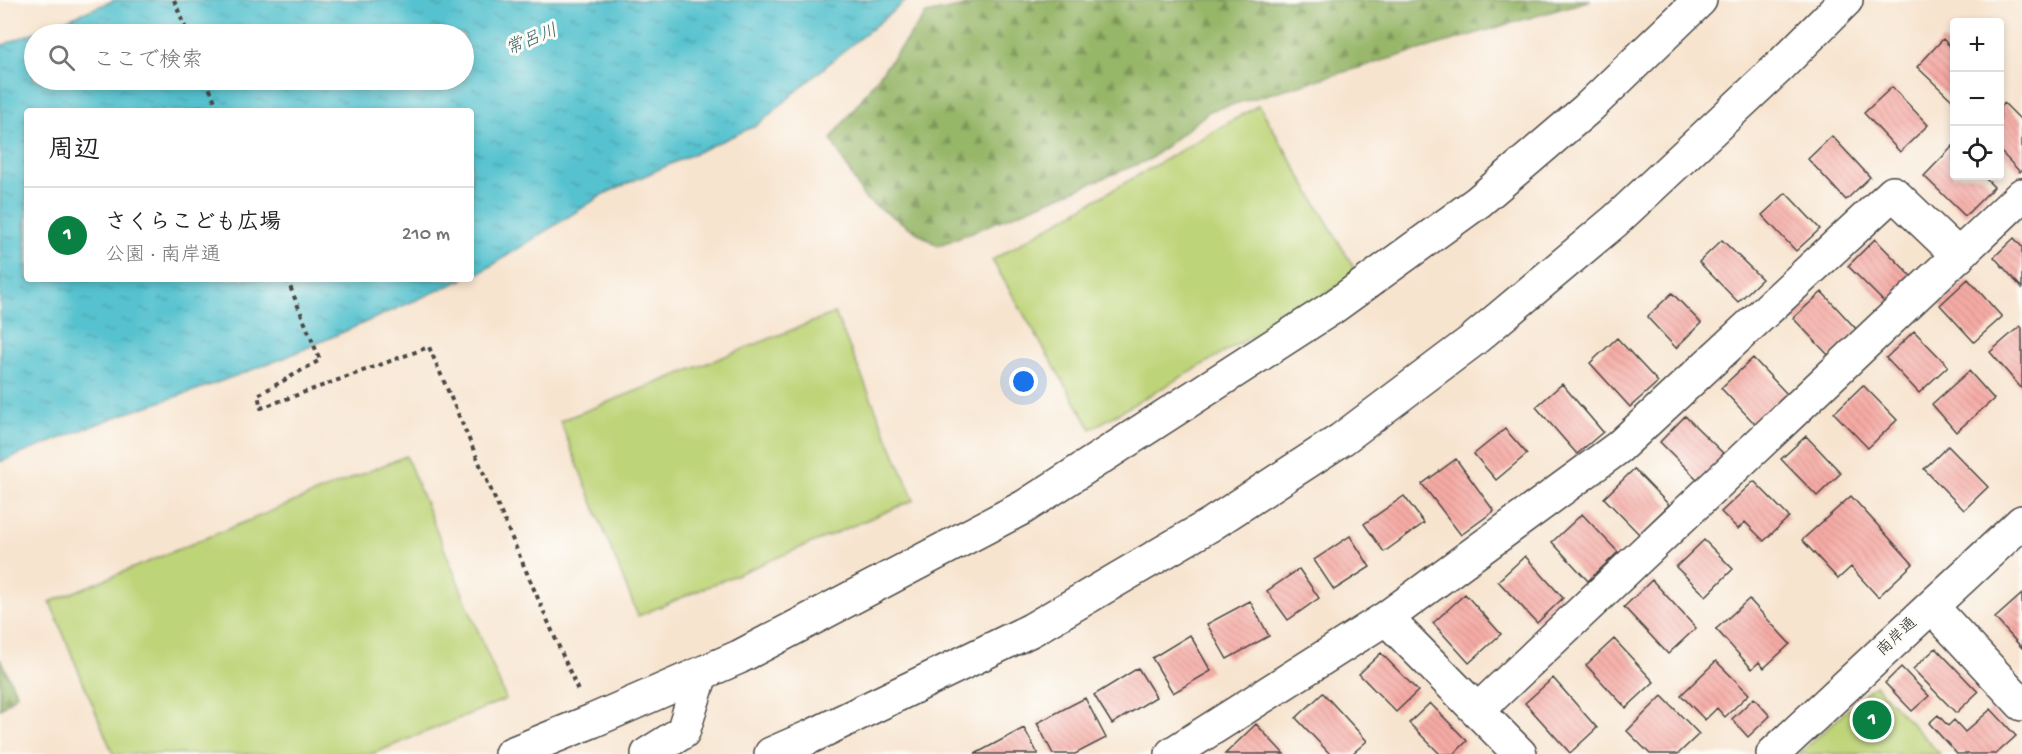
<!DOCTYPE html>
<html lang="ja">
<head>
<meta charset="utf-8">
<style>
	body { margin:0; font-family:"Gochi Hand","Klee One",sans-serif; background:#f2f2f2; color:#202124 }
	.controls { position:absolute; right:18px; top:18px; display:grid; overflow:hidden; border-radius:6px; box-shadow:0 3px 9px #0003 }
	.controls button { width:54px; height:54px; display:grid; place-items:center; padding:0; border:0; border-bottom:2px solid #e0e0e0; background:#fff; color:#202124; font:30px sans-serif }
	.you { position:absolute; left:1024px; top:382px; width:21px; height:21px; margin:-15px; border:4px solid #fff; border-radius:50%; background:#1a73e8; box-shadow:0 0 0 9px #1a73e833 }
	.badge { display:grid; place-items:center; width:39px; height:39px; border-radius:50%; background:#0b8043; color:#fff; font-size:20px; font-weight:700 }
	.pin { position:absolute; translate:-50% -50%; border:3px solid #fff; box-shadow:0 2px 6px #0006 }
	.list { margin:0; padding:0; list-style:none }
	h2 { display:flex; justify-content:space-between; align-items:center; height:78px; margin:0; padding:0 24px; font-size:26px }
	h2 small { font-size:20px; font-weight:400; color:#757577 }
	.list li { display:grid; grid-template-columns:39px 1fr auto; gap:18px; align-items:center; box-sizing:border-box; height:96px; padding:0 24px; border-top:2px solid #e0e0e0 }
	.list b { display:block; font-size:22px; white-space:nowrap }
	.list p { margin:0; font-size:20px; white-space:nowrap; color:#757577 }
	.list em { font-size:20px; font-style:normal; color:#757577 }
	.icon { flex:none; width:33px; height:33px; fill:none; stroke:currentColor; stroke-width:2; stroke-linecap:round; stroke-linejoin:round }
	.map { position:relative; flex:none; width:2022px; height:754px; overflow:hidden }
	.search { position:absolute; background:#fff; box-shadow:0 3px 9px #0003; left:24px; top:24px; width:450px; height:66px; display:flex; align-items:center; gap:15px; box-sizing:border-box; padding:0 21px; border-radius:33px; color:#757577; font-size:22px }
	.panel { position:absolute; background:#fff; box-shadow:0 3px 9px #0003; left:24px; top:108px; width:450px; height:174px; border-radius:6px }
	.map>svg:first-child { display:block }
	.forest { fill:url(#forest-firs); stroke:#60704a; stroke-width:1.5 }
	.park { fill:#bed478; stroke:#748052; stroke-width:1.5 }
	.water { fill:url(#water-ripples); stroke:#40767d; stroke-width:1.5; fill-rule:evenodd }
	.building { fill:url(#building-back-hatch) }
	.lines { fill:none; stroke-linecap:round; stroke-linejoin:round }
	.minor-casing { stroke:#4a4744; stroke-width:36 }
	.major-casing { stroke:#4a4744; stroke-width:36 }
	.path { stroke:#4a4744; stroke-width:4; stroke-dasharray:4.5 4.5; stroke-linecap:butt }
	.minor { stroke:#fff; stroke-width:33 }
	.major { stroke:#fff; stroke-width:33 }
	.labels { text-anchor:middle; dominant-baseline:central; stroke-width:6; stroke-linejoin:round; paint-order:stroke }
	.street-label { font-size:16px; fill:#2b2b2b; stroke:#fdfcf7 }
	.water-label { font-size:18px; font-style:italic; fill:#3a6064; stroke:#fdfcf7 }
</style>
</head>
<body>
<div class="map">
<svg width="2022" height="754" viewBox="0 0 2022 754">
	<defs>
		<pattern id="forest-firs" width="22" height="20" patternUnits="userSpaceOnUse" patternTransform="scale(1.5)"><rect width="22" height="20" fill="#96b668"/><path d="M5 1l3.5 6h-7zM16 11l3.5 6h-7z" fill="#7b9456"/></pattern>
		<pattern id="water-ripples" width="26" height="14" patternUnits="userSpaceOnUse" patternTransform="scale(1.5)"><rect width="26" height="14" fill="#56c2cf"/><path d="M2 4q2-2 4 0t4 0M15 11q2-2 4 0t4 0" fill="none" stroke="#479ea8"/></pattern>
		<pattern id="building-back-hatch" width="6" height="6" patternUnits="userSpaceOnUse" patternTransform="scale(1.5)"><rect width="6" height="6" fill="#f6aba5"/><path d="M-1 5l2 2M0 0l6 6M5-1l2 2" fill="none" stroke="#d3938e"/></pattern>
	</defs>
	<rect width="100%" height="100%" fill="#fdfcf7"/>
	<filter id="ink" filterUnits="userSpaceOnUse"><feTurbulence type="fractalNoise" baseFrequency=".0167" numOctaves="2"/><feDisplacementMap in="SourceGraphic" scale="12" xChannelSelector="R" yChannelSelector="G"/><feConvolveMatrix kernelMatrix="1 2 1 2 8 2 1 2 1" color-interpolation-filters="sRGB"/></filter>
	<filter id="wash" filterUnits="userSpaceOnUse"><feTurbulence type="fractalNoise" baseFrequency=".008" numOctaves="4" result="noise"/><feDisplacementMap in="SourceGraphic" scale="24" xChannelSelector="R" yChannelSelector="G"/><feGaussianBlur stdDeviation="1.35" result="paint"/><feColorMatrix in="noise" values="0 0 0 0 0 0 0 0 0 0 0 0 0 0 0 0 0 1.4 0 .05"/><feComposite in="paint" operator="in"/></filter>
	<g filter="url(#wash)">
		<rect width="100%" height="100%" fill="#f7e4cf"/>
		<path class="forest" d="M993,0H1591L1210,111L1150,159L938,246L865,199L831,139L926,14Z
			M0,659L17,694L0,709Z"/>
		<path class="park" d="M1259,105L1358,275L1091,429L992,260Z
			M835,313L914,500L638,616L560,421Z
			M406,456L506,699L372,754H113L50,602Z
			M1875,685L1940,754H1799Z"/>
		<path class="water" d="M115,0H907L846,49L757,125L604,194L483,271L471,276V111H27V279H464L284,358L208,386L121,415L0,462V46ZM34,34H464V80H34Z"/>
		<g id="blocks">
			<path class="building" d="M1943,39L1954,50V102L1917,67Z
				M1892,87L1928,125L1900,152L1864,113Z
				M2004,103L2022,121V170L2020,172L2000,151V107Z
				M1832,136L1870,177L1846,200L1808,159Z
				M1953,146L1954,176H1983L1994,187L1965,216L1924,176Z
				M1786,193L1820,229L1796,251L1762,215Z
				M2014,238L2022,247V288L1994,257Z
				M1875,239L1913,278L1886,304L1848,266Z
				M1722,240L1762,279L1738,302L1699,262Z
				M1968,279L2002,317L1974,342L1940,305Z
				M1822,292L1858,331L1830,357L1793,318Z
				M1672,293L1701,323L1676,348L1647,317Z
				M2020,326L2022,328V389L1990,352Z
				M1914,331L1948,366L1919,393L1886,358Z
				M1617,338L1658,382L1630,407L1590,363Z
				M1753,358L1788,395L1756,425L1721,388Z
				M1969,371L1994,399L1956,432L1932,404Z
				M1562,384L1603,432L1577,454L1536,407Z
				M1863,385L1897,420L1868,448L1834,413Z
				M1685,416L1725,455L1699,481L1660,442Z
				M1505,429L1527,454L1496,480L1474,454Z
				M1806,436L1841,473L1817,496L1781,459Z
				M1948,446L1988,487L1964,510L1924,469Z
				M1456,459L1494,511L1461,535L1422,484Z
				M1634,469L1669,505L1639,534L1604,498Z
				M1754,481L1789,517L1764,541L1745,522L1738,529L1721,512Z
				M1404,496L1424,523L1384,552L1364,524Z
				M1851,496L1913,564L1878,597L1851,567L1838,579L1802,540Z
				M1582,514L1618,552L1588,581L1552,542Z
				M1350,536L1370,567L1334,590L1314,560Z
				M1704,540L1733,569L1706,596L1676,567Z
				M1525,556L1563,598L1537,623L1498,581Z
				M1299,569L1319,598L1288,620L1267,591Z
				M1652,580L1696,628L1668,654L1624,607Z
				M1465,594L1501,634L1469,663L1433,623Z
				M2022,594V648L1995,618Z
				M1749,599L1790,644L1764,668L1759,662L1752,669L1716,629Z
				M1250,601L1269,636L1227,659L1207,624Z
				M1190,635L1211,671L1173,693L1152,658Z
				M1614,639L1654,682L1626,708L1586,665Z
				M1936,648L1978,692L1956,713L1913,669Z
				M1381,653L1418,691L1396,712L1359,674Z
				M1716,661L1749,694L1725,717L1717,708L1705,720L1681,695Z
				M1901,667L1929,696L1912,711L1885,683Z
				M1138,668L1156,697L1112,724L1094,695Z
				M1553,678L1597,728L1570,753L1525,703Z
				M1323,693L1367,741L1352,754H1330L1296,718Z
				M1662,696L1699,734L1678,754H1650L1627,731Z
				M1085,698L1106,738L1075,754H1053L1037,723Z
				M1754,698L1770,716L1748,737L1732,719Z
				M1430,703L1467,741L1454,754H1440L1409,723Z
				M1991,709L2016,736L1996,754H1957L1929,723L1938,715L1948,726L1954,720L1965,732Z
				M1256,724L1284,754H1225Z
				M1024,728L1038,754H975Z"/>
		</g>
	</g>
	<g filter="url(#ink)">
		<use href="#blocks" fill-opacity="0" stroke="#4a4744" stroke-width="1.5"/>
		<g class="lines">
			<g class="minor-casing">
				<path id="minor" d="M1932,607L2022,704
					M1386,618L1520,754
					M1478,710L2022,195
					M511,754L592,721L739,657L1024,507L1332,308L1478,202L1587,109L1700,0
					M648,754L683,732L701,674
					M771,754L810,737L1031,630L1210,525L1342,439L1472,341L1615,221L1778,68L1846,0
					M1172,754L1386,618L1619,447L1893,193L1959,256"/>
			</g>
			<g class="major-casing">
				<path id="major" d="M1773,754L2022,522"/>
			</g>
			<path class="path" d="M174,0L188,34
				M206,80L219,111
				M287,279L320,360L258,395L261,408L429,347L579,693"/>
			<use href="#minor" class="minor"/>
			<use href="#major" class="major"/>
		</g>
	</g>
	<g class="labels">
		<g class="street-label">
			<text transform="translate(1898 638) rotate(-43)">南岸通</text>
		</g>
		<g class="water-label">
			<text transform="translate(532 41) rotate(-22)">常呂川</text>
		</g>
	</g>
</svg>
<div class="controls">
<button>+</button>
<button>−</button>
<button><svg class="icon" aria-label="locate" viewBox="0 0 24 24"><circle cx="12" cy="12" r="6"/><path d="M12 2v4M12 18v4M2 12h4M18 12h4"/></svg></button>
</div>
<div class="you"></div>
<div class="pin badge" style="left:1872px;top:720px">1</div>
<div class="search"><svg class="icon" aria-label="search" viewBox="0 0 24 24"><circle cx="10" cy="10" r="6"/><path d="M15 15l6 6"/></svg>ここで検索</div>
<section class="panel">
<h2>周辺<small></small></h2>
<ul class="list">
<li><span class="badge">1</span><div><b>さくらこども広場</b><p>公園 · 南岸通</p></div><em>210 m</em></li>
</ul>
</section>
</div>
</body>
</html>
